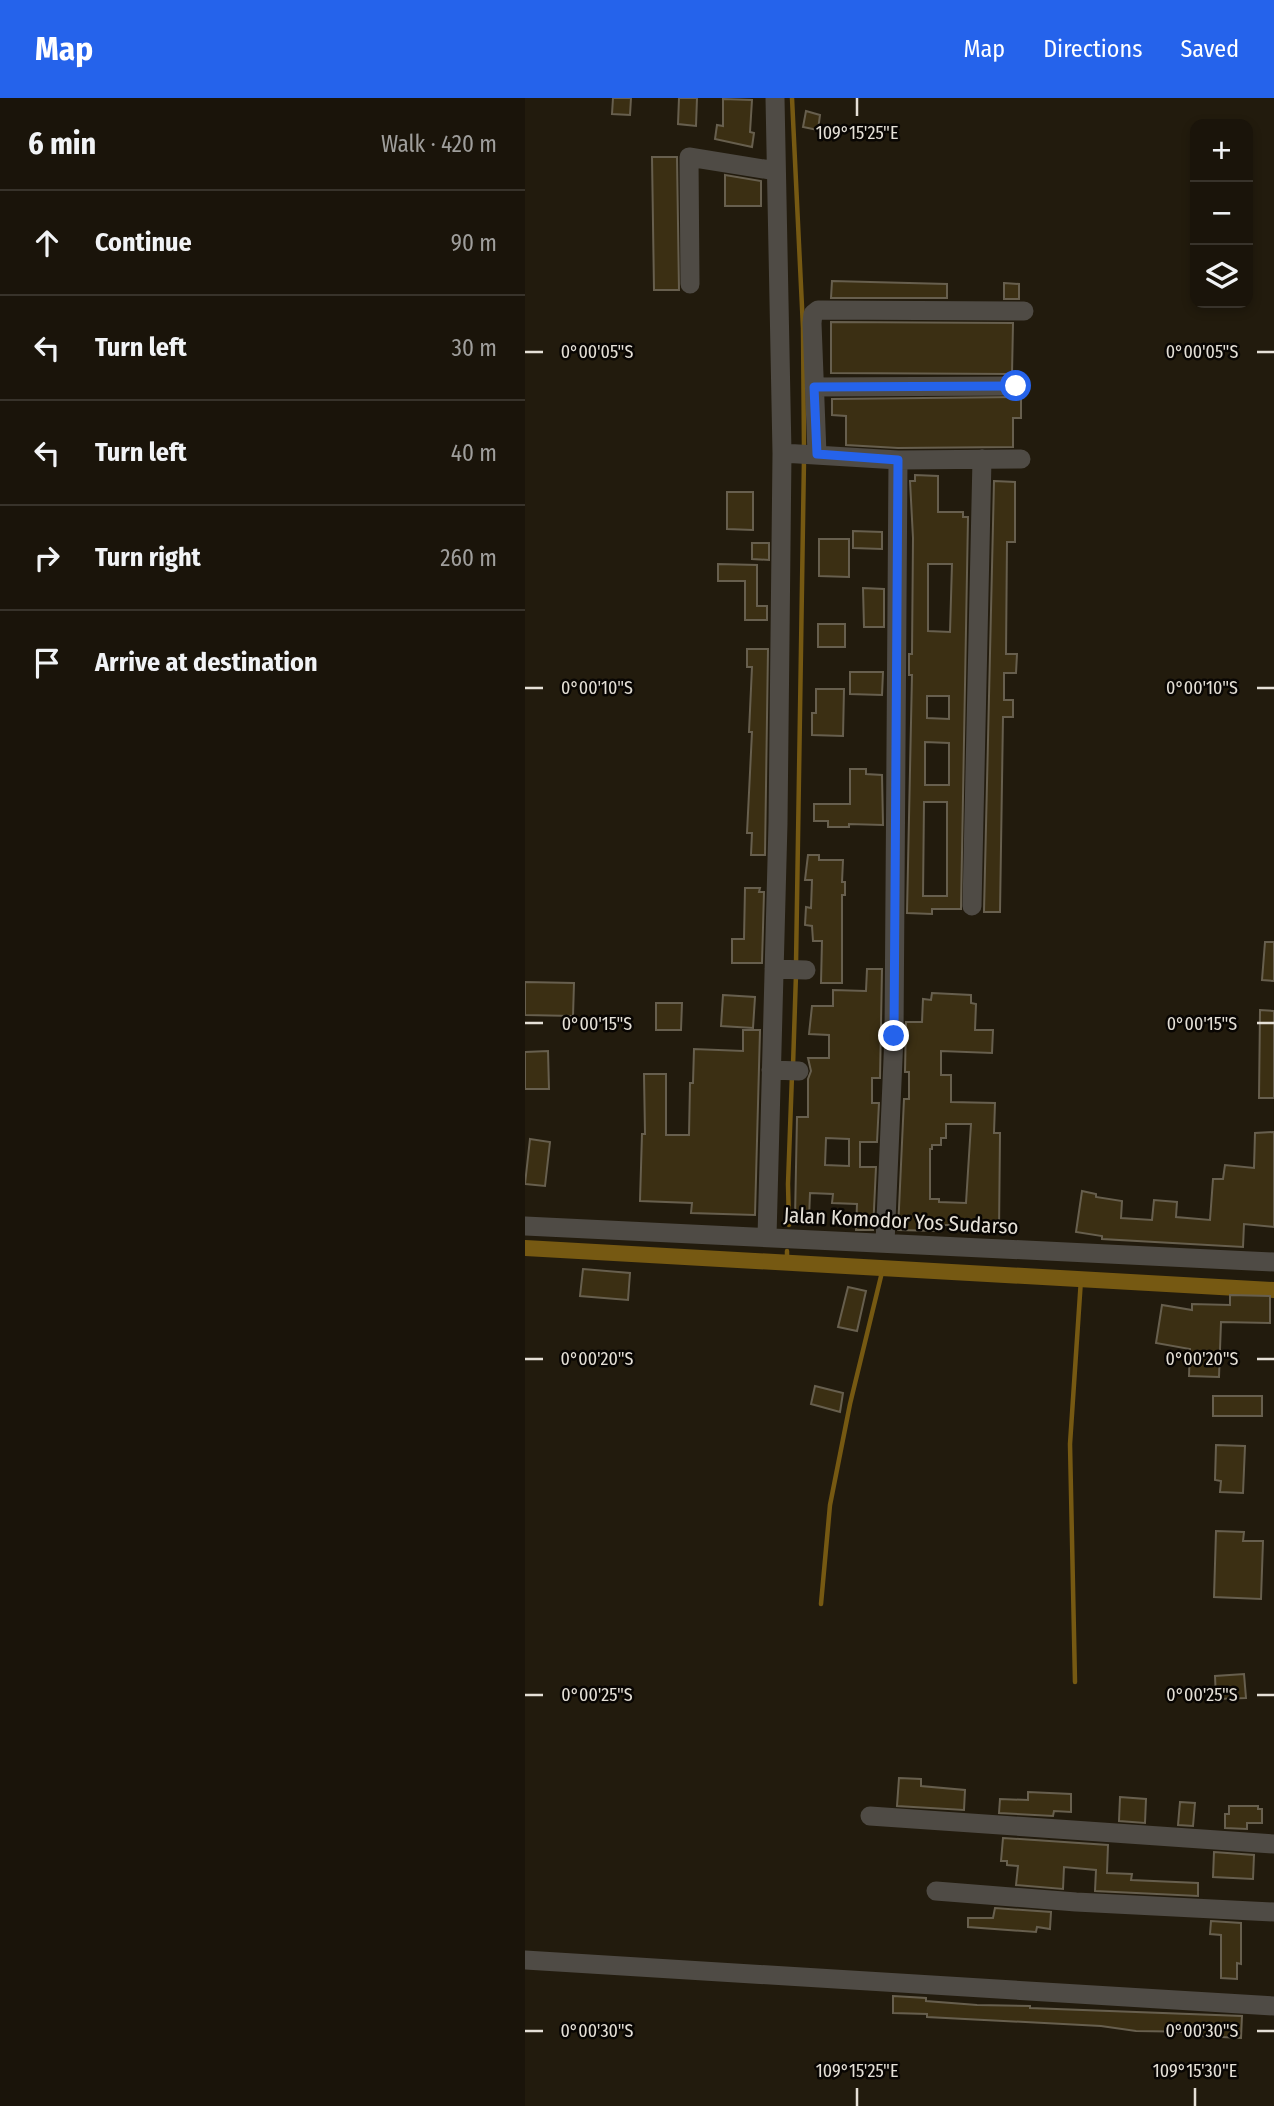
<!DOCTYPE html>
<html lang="en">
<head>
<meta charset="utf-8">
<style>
	body { margin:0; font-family:"Fira Sans Condensed",sans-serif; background:#272118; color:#f1f3f6 }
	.controls { position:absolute; right:21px; top:21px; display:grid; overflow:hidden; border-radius:14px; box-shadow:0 4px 10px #0003 }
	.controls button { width:63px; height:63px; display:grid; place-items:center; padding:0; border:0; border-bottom:2px solid #38332b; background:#1a140a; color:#f1f3f6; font:35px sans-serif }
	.stop { position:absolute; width:21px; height:21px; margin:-16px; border:5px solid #2563eb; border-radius:50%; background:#fff }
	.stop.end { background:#2563eb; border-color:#fff; box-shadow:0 2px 7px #0008 }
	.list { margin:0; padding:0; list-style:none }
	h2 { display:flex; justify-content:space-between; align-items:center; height:91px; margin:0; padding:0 28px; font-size:30px }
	h2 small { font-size:23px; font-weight:400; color:#9f9e9c }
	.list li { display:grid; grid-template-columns:46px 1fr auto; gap:21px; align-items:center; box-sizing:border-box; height:105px; padding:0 28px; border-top:2px solid #38332b }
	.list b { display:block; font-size:26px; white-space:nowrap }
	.list em { font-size:23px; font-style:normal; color:#9f9e9c }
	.icon { flex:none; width:38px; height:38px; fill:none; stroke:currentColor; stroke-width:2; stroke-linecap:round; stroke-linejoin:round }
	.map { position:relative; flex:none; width:749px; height:2008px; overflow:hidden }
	header { display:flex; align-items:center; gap:42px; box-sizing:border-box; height:98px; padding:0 35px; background:#2563eb; color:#fff }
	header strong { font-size:33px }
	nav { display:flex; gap:38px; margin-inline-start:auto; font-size:24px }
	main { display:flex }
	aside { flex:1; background:#1a140a }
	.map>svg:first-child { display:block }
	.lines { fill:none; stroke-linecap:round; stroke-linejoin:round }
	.stream { stroke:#765912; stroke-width:4.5 }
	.canal { stroke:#765912; stroke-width:16 }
	.building { fill:#3b2f13; stroke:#675f4e; stroke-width:2; fill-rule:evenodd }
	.minor { stroke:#4f4b45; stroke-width:19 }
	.route { stroke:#2563eb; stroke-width:9 }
	.ticks { fill:none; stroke:#e5e0d7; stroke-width:2.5 }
	.labels { text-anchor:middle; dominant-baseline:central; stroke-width:5; stroke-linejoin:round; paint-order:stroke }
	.street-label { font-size:21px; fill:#e5e0d7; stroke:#090603 }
	.ticks-label { font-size:18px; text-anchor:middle; fill:#e5e0d7; stroke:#090603; stroke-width:5; stroke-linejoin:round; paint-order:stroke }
</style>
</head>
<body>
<header>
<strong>Map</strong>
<nav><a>Map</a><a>Directions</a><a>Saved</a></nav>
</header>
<main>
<aside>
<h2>6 min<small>Walk · 420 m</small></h2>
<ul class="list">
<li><svg class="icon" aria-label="ahead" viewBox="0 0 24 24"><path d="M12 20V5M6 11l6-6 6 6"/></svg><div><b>Continue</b></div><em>90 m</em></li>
<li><svg class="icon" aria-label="left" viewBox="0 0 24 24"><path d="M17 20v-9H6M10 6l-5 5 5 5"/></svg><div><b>Turn left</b></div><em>30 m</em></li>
<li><svg class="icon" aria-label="left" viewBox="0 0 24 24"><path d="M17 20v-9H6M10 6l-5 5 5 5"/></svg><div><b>Turn left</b></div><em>40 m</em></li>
<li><svg class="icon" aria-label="right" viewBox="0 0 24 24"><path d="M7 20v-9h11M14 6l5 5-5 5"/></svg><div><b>Turn right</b></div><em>260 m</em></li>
<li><svg class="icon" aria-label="arrive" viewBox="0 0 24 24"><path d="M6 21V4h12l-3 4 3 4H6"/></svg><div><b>Arrive at destination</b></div></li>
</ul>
</aside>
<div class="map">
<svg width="749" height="2008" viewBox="0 0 749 2008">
	<rect width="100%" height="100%" fill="#221b0d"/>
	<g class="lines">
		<path class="stream" d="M267,0L278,230L279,352
			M271,867L279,361
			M268,968L271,876
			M264,1127L263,1086L267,977
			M262,1164V1153
			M296,1506L305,1407L325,1306L358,1170
			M550,1584L545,1346L556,1181"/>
		<path class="canal" d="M0,1150L749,1192"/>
	</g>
	<path class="building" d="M88,0H106L105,17L87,16Z
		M154,0H172L171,28L153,26Z
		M198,1L227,2L225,34L229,35L227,49L190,41L192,27L198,28Z
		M281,13L295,17L293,32L278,29Z
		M127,59H152L154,192H129Z
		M200,77L236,83V108H200Z
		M307,183L422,186V200H306Z
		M479,185L494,186V201H479Z
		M306,224L488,225L487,276L306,275Z
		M496,299V320H488V349L373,350L321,347V318L307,317V301Z
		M390,377L413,378V414H438V419H443L436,811H407V816L382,815L387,577H384V556H387L388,440L385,383H390ZM403,466H427L425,534L403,533ZM402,598H424V621L402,620ZM400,644L424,645V687H400ZM399,704H422V798H398Z
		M469,383L490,384V444H482L481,556H492L491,575H479V602H488V619H478L475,814H459Z
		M202,394H228V432L202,431Z
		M328,433L357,434V451L328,450Z
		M294,441H324V479L294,478Z
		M227,445H244V462L227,461Z
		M193,466L232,467V508H242V522H220V483H193Z
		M338,490L359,491V529H339Z
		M293,526H320V549H293Z
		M222,551H243L240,757H226L227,735H222L227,634H224L227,569H222Z
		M325,574H358L357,597L325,596Z
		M291,591H319L318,638L287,637V615H291Z
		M325,671H341V676L357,677L358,727L324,726V729H303V723H289V706H325Z
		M283,757H294V762H318L317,784H320V797H317V885H296L297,843H288L287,828L280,827L281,809L286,810L287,782H280Z
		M220,790H235L234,794H239L237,865H207V841H219Z
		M740,844H749V883L737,882Z
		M342,871H357L355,980H347V1005H354L352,1044H335V1069H351L348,1132H331L332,1106L307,1105L308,1096L285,1095L284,1121L270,1120L272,1019H283V981L286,973L283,960H304V937L284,936L287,908H308V892L341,893ZM301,1040L324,1041V1068L300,1067Z
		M0,884L49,885L48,918L0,917Z
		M407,895L446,897V905L451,906L450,932H468L467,955L416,953V977H426V1004L470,1005L469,1035H475L474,1134L440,1133L441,1127H414V1133L373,1132L379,1001H384V974H380L381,924H397L398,901L406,902ZM421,1026H446L441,1105L414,1104V1101H405V1051H407V1047H416V1040H421Z
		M198,897L230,899L228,930L196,928Z
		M131,905H157L156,932H131Z
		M735,912L749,913V1000H734Z
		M218,932H235L230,1117L166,1115L167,1105L115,1103L117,1036H120L119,976H141V1037H164L165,985H168L169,951L218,953Z
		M23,953L24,991H0V954Z
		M749,1034V1129L719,1126L718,1149L577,1141V1138L551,1134L557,1093L571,1096V1099L597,1103L596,1120L627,1122L629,1102L652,1104L651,1119L685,1122L688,1081H698L700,1067L729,1070L730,1035Z
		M5,1041L25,1044L20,1088L0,1086Z
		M58,1171L105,1175L103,1202L55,1198Z
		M323,1189L341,1193L332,1233L313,1229Z
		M705,1197L745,1198V1225L696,1224L694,1279L664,1278L665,1251L631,1245L637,1207L667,1212V1206L705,1207Z
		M290,1288L318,1295L315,1314L286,1306Z
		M688,1298H737V1318H688Z
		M691,1347L720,1348L718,1395L695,1394L696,1383L690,1382Z
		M691,1433L719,1434L718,1443H738L736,1501L689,1499Z
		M719,1576L721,1600L691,1601L690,1578Z
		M374,1680L396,1681V1688L440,1692L439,1712L372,1708Z
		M503,1694L546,1696V1714L529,1713L528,1718L474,1715L475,1701L503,1702Z
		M595,1699L621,1701L620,1725L594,1723Z
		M655,1704L670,1705L668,1728L653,1727Z
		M704,1708H733V1711H737V1725H722V1731L700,1730V1716H704Z
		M478,1740L583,1747L582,1775L607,1776L606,1782L673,1785V1798L570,1793L571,1772L539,1769L538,1791L491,1787L493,1768L482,1767V1763H476Z
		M689,1754L729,1757L728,1781L688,1779Z
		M470,1810L526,1814L525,1831L512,1829L511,1834L443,1829V1820H468Z
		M686,1823L716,1825V1866L712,1865V1881L696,1880V1837L685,1836Z
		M368,1898L401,1900V1903L452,1907L505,1908V1910L717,1918L716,1940L676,1938V1934L611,1933L576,1928L402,1919V1916L368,1915Z"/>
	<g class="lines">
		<path class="minor" d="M165,186L164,59L251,73
			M290,289L491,288
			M257,355L373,362L496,361
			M292,356L287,225L288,216L293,212L499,213
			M447,808L457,361
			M249,871L281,872
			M246,972L274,973
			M0,1128L749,1164
			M242,1139L253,725L257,355L250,0
			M360,1145L369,938L373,362
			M345,1718L749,1746
			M411,1793L551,1804L749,1814
			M0,1862L749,1908"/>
	</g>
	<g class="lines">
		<path class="route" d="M369,938L373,362L292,356L289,289L491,288"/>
	</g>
	<path class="ticks" d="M332,0V18M0,254H18M732,254H749M0,590H18M732,590H749M0,925H18M732,925H749M0,1261H18M732,1261H749M0,1597H18M732,1597H749M0,1933H18M732,1933H749M332,1990V2008M670,1990V2008"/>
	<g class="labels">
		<g class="street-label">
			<text transform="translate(376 1123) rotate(3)">Jalan Komodor Yos Sudarso</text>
		</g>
	</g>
	<g class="ticks-label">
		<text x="332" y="41">109°15'25"E</text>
		<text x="72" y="260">0°00'05"S</text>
		<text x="677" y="260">0°00'05"S</text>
		<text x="72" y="596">0°00'10"S</text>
		<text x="677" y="596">0°00'10"S</text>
		<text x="72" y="932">0°00'15"S</text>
		<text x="677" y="932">0°00'15"S</text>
		<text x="72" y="1267">0°00'20"S</text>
		<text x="677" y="1267">0°00'20"S</text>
		<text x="72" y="1603">0°00'25"S</text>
		<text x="677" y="1603">0°00'25"S</text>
		<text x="72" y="1939">0°00'30"S</text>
		<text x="677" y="1939">0°00'30"S</text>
		<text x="332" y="1979">109°15'25"E</text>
		<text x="670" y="1979">109°15'30"E</text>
	</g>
</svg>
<div class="controls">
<button>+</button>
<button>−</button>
<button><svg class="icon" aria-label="layers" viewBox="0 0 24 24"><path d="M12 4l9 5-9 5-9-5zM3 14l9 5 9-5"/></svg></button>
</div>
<div class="stop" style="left:491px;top:288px"></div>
<div class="stop end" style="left:369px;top:938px"></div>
</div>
</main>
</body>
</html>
